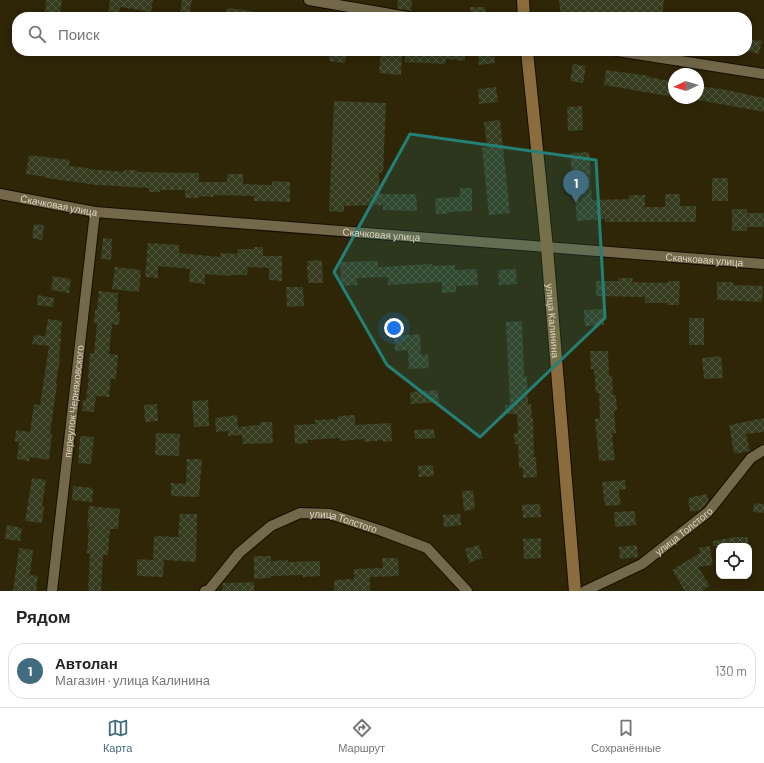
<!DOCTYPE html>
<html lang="ru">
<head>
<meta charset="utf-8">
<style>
	body { margin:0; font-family:Barlow,sans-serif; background:#f2f2f2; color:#222 }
	.controls { position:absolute; right:12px; bottom:12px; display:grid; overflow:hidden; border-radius:8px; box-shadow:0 2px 10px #0003 }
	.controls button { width:36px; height:36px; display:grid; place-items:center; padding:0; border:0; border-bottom:1px solid #e0e0e0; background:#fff; color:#222; font:20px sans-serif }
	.compass { position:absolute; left:668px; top:68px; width:36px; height:36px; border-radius:50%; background:#fff; box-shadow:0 2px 10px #0003; rotate:266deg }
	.you { position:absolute; left:394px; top:328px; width:14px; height:14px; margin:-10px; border:3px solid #fff; border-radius:50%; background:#1a73e8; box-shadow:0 0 0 6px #1a73e833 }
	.badge { display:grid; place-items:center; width:26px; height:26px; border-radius:50%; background:#416b7f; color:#fff; font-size:13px; font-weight:700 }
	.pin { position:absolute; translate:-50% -33px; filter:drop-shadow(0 1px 2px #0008) }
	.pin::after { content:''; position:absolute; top:21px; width:14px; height:12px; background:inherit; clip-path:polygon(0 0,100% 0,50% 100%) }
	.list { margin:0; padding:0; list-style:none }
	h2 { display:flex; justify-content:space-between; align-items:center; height:52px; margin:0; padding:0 16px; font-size:17px }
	h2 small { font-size:13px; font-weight:400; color:#767676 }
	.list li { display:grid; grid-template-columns:26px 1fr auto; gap:12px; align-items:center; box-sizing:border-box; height:56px; margin:0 8px 8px; padding:0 8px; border:1px solid #e0e0e0; border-radius:16px }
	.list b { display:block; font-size:15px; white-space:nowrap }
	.list p { margin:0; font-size:13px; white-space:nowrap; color:#767676 }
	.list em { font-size:13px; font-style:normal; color:#767676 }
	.icon { flex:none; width:22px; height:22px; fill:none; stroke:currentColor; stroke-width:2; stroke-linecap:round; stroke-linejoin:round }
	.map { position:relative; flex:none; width:764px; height:591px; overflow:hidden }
	.search { position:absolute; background:#fff; box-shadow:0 2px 10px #0003; left:12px; right:12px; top:12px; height:44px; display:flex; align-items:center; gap:10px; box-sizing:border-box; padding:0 14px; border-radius:16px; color:#767676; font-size:15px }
	.sheet { height:116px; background:#fff }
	nav { display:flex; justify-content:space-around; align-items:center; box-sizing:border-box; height:56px; border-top:1px solid #e0e0e0; background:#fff; font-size:11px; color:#767676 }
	nav a { display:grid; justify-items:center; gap:2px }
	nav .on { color:#416b7f }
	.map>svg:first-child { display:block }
	.building { fill:url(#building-cross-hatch) }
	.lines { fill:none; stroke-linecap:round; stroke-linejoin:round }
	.street-casing { stroke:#150e00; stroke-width:12 }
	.secondary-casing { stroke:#150e00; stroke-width:14 }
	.street { stroke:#736849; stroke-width:10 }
	.secondary { stroke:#8b6c3d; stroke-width:12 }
	.marked { fill:#238077; fill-opacity:0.2; stroke:#238077; stroke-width:3; stroke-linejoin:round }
	.labels { text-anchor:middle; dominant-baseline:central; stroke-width:4; stroke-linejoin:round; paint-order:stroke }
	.street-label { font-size:10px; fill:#dbd5c4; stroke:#130e04 }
</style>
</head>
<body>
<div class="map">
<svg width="764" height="591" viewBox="0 0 764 591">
	<defs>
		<pattern id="building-cross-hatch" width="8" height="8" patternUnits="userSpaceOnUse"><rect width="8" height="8" fill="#353b1e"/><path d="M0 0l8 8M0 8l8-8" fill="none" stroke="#52563d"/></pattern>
	</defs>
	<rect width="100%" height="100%" fill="#2f2507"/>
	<path class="building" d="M46,0H62L60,14L45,12Z
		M110,0H153L151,12L120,7L118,17H108Z
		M182,0H192L189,17L180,16Z
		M398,0H412L411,11L397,9Z
		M559,0H664L662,17H642L643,12L608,17H561Z
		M470,7H485L486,17H470Z
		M227,8L252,11V17H225Z
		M747,39L762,41L759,54L747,51Z
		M330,51H347L345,63L329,61Z
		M405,51H465V61L446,59L445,64L405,62Z
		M381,52L402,54L401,75L379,73Z
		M494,53L495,63L479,65L478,55Z
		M573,64L586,66L583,83L570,81Z
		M606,70L649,76V77L674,82V97L604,85Z
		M698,86L722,89L764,98V112L698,100Z
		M496,87L498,102L479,104L478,89Z
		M334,101L386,103L383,173L379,172L380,194H416L417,211L383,210V205L344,206V212L329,211Z
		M582,106L583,130L568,131L567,107Z
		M500,120L510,213L489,215L482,148L487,147L484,122Z
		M589,152L592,200L629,199V195H645V207H665V194H680V206H696V222H605V219L577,221L574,187H573L570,153Z
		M29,155L70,160L69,166L88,168V169L124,172V170H137V172L199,173V182H227V174H243V184L272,185V181L290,182V202L254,201V196L213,195V197L199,196V198H185V190H160V192H149V188L97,185L46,178V177L26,174Z
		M712,178H728V201H712Z
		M460,188H472V211L449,212V214H436L435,198L460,197Z
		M732,209H747V213H764V227H747V231H732Z
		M34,224L44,225L42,240L32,238Z
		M103,238L112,239L111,260L101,259Z
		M148,243L179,245V253L220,257V253L237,254L238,249H254V247H263V256H282V281L269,280V268L248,267L247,275H230V276L205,274V284L189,282L190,269L158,266V278L145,277Z
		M322,260L323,283H308L307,261Z
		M378,261V267L432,264V266L455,265V270L477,269L478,285L456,286V292L442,293V282L388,285V277L357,278V285L341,286L340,262Z
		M115,267L141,270L139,292L112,289Z
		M516,269L517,284L499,285L498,270Z
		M53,276L71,279L69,293L51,290Z
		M618,278H633L632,282L668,283V281H680L679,305H667V303H645V297L596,296V281H618Z
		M717,282H733V285L763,286L762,302L717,300Z
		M286,287H303L304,306L287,307Z
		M99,291L118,293L117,312H120L119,325L112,324L109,354L118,355L116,379H111L109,397L96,396L94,412L82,411L83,400H86L89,377H88L90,353H94L97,323H94L95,310H97Z
		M38,295L54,298L53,307L37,305Z
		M603,309L604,325L585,326L584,310Z
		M689,318H704V345H689Z
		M48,319L62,321L60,338L61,339L59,358H60L56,384H57L50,434H52L49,460L30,457L29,461L17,459L19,442L15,441L16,430L30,432L34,404L40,405L49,346L32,344L34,335L45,336Z
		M522,321L524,376H527L528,404H531L532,418H533L534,457H536L537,477L523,478V468H519L518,444H515L514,433H518L517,414H505V405H510L506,322Z
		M420,334L421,355L428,354L429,368L409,369L408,350L395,351L394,336Z
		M590,351H608L609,376H612L613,395H616L617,410L614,411L616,433L612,434L615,460L599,461L595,419L600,418L599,393H596L594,369H591Z
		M721,356L723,378L704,379L702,358Z
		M438,390L439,402L411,404L410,392Z
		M208,400L209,426L194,427L192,401Z
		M157,404L158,421L145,422L144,405Z
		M237,415L238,427L260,425V422H272L273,443L243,444L242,435L228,436V431L216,432L215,418Z
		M355,415V425L391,423L392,441L383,442V440L364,442V439L340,441L339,438L308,440V443L295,444L294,425L315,424V420L338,419V416Z
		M764,418V432L746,434L750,451L734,454L729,425Z
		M434,429L435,438L415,439L414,430Z
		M156,433L180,434L179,456L155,455Z
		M80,436L94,437L91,464L78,463Z
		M187,459H202L199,497L171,496V483L186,484Z
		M433,465L434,476L419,477L418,466Z
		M32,478L46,480L42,506L44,507L42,523L25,521Z
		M625,480L626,489L619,490L621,505L605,506L602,482Z
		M73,486L93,488L92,502L72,500Z
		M473,490L475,509L464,511L462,491Z
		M707,494L708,501L703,507L701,510L690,512L688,498Z
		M754,503L764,504V513L753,512Z
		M540,504L541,517L523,518L522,505Z
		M89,506L120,509L118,529H110L108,555H103L101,591H88L90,553H87L89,527H87Z
		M635,511L636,525L615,527L614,512Z
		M180,514H197L196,562L164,560L163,577L137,576V559L153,560L154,536L178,537Z
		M460,514L461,525L444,527L443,515Z
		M7,525L22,528L20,541L5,539Z
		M735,537H748V546H713V541Z
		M541,538V558L524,559L523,539Z
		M479,545L483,558L469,563L465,549Z
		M637,545L638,557L620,559L619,547Z
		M710,546L713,565L698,567L710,586L702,591H685L672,570L700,553L699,548Z
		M19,548L33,550L30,575L38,576L36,591H13Z
		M254,556H271V561L288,560V562L320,561V576L303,577V575L271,576V578L254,579Z
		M382,558H398L399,576L370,577V591H334V580L354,579V569L383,568Z
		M254,582V591H222L223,583Z"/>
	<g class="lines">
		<g class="street-casing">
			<g id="street">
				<path d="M309,0L408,17"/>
				<path d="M617,51L764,74"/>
				<path id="s1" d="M0,194L95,212L764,264"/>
				<path id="s2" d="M52,591L95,212"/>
				<path id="s3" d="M205,591L209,590L239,553L271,526L300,513L330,514L382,531L427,548L467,591"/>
				<path id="s4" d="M585,591L642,564L708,512L751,458L764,450"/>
			</g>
		</g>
		<g class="secondary-casing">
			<g id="secondary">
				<path d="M523,0L524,17"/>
				<path id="s5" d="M527,51L547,248L575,591"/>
			</g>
		</g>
		<use href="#street" class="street"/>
		<use href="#secondary" class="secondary"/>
	</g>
	<path class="marked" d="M410,134L596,160L605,318L480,437L387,365L334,272Z"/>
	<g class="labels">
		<g class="street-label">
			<text stroke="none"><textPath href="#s1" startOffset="60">Скачковая улица</textPath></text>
			<text stroke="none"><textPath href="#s1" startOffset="384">Скачковая улица</textPath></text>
			<text stroke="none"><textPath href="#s1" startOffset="708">Скачковая улица</textPath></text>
			<text stroke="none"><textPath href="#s5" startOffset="271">улица Калинина</textPath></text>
			<text stroke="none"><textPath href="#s2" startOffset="191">переулок Черняховского</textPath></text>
			<text stroke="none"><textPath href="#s3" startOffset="170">улица Толстого</textPath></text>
			<text stroke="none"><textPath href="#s4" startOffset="116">улица Толстого</textPath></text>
		</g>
	</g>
</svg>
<div class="controls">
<button><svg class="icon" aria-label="locate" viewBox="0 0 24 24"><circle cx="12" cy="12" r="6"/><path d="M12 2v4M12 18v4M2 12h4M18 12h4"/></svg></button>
</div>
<svg class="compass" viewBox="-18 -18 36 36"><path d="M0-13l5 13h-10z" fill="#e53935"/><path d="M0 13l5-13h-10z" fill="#767676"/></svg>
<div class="you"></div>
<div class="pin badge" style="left:576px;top:203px">1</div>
<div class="search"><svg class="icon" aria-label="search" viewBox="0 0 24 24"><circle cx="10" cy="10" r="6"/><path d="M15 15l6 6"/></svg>Поиск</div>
</div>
<section class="sheet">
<h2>Рядом<small></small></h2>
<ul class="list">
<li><span class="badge">1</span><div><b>Автолан</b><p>Магазин · улица Калинина</p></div><em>130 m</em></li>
</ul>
</section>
<nav>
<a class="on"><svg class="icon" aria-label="map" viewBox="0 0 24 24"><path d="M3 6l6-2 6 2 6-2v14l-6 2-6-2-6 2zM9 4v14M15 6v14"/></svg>Карта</a>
<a><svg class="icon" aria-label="directions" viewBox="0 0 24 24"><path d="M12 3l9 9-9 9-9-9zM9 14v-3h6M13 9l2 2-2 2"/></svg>Маршрут</a>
<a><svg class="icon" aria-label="saved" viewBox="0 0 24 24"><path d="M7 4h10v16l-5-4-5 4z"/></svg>Сохранённые</a>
</nav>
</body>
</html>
